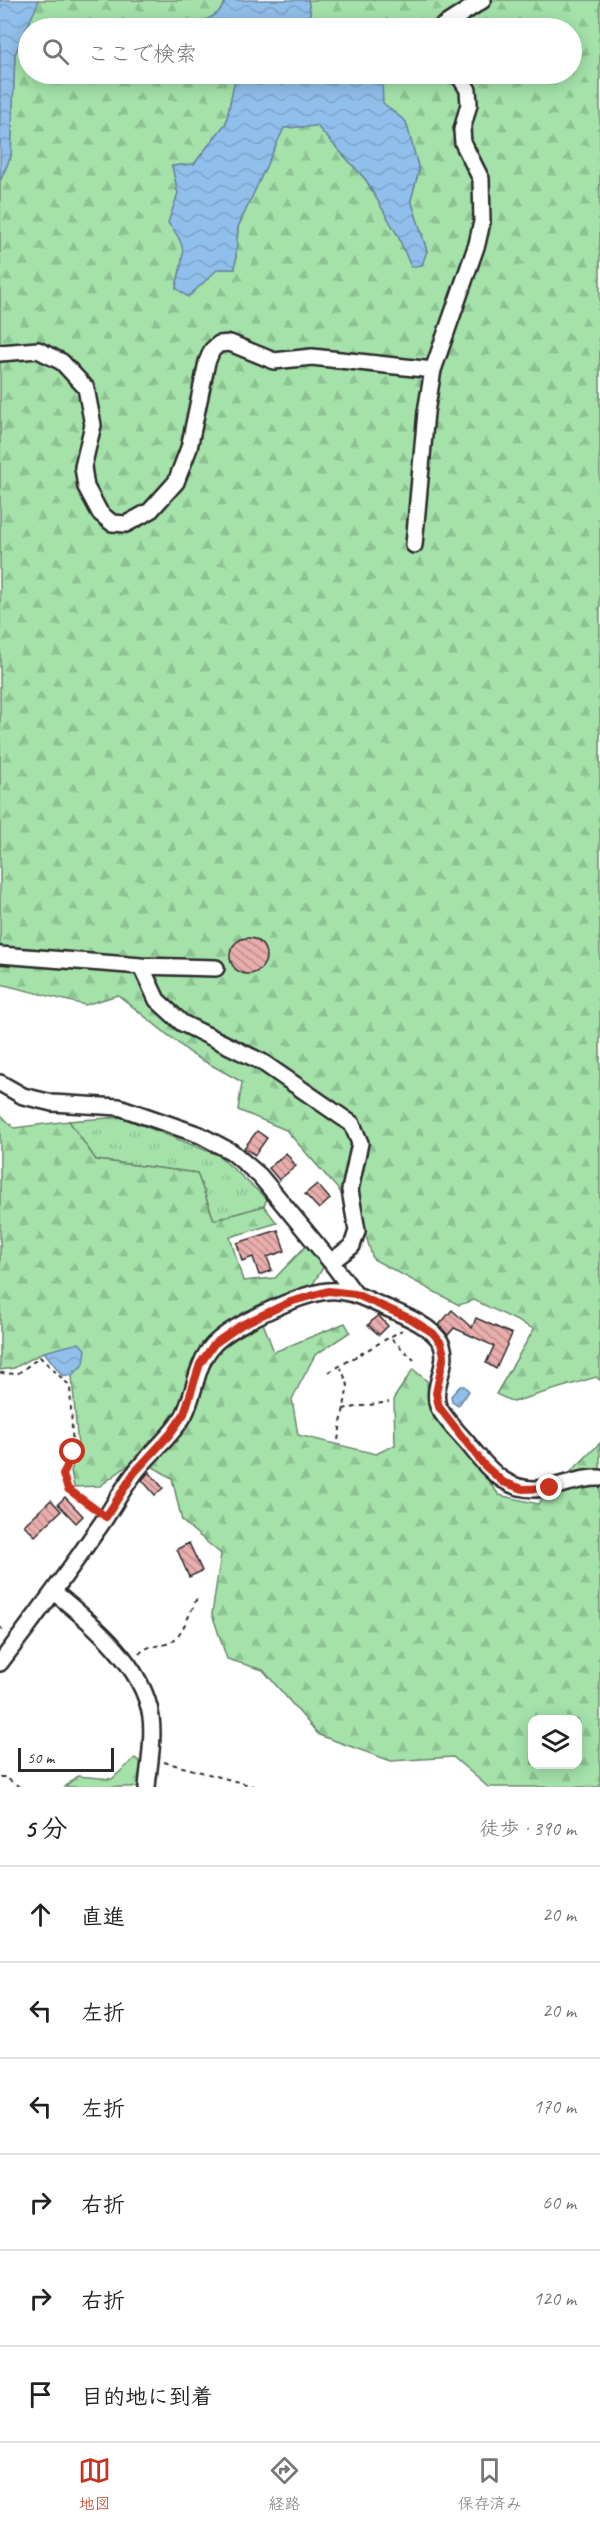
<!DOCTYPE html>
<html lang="ja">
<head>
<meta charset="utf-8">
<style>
	body { margin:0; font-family:Caveat,"Klee One",sans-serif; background:#f6f6f6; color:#222 }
	.controls { position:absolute; right:18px; bottom:18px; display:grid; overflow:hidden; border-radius:12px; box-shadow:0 3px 15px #0003 }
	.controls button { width:54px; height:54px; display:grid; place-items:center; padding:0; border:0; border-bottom:2px solid #e0e0e0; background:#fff; color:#222; font:30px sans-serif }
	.scale { position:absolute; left:18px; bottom:15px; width:96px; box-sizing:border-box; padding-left:6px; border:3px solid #2b2b2b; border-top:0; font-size:16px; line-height:21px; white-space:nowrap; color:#2b2b2b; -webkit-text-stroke:4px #fff; paint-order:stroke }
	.stop { position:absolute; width:18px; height:18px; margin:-14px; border:4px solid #c8321e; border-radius:50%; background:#fff }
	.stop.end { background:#c8321e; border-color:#fff; box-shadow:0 2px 6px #0008 }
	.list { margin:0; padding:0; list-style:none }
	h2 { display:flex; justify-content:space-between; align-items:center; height:78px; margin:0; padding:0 24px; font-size:26px }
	h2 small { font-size:20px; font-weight:400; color:#767676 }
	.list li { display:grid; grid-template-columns:39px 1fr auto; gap:18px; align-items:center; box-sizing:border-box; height:96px; padding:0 24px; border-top:2px solid #e0e0e0 }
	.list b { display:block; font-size:22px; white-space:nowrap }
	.list em { font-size:20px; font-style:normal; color:#767676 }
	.icon { flex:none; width:33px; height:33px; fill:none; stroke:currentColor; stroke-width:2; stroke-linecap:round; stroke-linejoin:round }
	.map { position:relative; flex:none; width:600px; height:1787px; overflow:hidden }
	.search { position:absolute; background:#fff; box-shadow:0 3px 15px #0003; left:18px; right:18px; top:18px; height:66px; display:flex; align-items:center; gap:15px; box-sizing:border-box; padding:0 21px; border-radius:33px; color:#767676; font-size:22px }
	.sheet { height:654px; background:#fff }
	nav { display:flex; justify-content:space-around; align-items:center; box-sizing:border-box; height:84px; border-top:2px solid #e0e0e0; background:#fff; font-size:16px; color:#767676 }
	nav a { display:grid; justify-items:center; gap:3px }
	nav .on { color:#c8321e }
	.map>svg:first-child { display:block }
	.grass { fill:url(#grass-tufts); stroke:#68866a; stroke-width:1.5 }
	.forest { fill:url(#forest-firs); stroke:#68866a; stroke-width:1.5; fill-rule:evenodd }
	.water { fill:url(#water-waves); stroke:#68849e; stroke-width:1.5 }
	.building { fill:url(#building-back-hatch); stroke:#2b2b2b; stroke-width:1.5 }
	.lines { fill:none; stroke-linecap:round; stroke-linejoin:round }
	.minor-casing { stroke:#2b2b2b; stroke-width:20 }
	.path { stroke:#2b2b2b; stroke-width:2; stroke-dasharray:4.5 4.5; stroke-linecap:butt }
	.minor { stroke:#fff; stroke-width:15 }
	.route { stroke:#c8321e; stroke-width:8 }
</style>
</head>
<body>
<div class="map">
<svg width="600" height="1787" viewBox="0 0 600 1787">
	<defs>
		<pattern id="grass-tufts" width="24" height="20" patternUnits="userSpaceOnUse" patternTransform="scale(1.5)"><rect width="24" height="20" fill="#a4e2aa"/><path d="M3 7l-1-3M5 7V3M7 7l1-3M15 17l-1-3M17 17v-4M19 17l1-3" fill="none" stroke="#8dc292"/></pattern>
		<pattern id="forest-firs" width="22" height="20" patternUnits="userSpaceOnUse" patternTransform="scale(1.5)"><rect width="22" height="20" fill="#a4e2aa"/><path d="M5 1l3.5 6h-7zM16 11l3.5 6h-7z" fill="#8dc292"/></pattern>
		<pattern id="water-waves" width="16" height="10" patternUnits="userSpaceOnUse" patternTransform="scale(1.5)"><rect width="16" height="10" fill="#91bfeb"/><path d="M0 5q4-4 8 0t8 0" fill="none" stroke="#7da4ca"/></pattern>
		<pattern id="building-back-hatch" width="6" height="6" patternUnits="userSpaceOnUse" patternTransform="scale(1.5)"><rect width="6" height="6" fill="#e9adac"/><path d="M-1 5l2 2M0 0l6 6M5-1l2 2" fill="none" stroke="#bd8d8c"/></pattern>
	</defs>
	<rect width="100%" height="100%" fill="#fff"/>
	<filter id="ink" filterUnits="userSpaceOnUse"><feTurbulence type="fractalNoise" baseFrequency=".0167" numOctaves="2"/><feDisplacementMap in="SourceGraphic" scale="12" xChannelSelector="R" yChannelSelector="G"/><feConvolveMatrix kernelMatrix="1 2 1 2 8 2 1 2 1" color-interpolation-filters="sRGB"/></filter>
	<g filter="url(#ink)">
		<path class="grass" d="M121,1117L218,1155L267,1199L264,1206L214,1220L197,1173L96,1160L69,1121Z"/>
		<path class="forest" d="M38,0H226C219,18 207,20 188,25L189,28H28V74H236L226,123L194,164L172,166L178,193L169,223C191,249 182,257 176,288L218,269H235L238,227L283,128L317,126L366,180L398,236L411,266L427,251L411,200L419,170L406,122L382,103L351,74H572V28H313L308,0H600V1380L596,1377L513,1402L496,1394L534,1329L474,1300L459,1305L373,1259L359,1213L286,1130L238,1110L242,1082L193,1055L118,995L85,1005L0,984V181L11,156L15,54Z
			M0,1114L14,1128L69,1121L96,1160L197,1173L214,1220L264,1206L277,1223L230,1237L243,1281L275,1278L307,1245L324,1266L313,1284L257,1307L274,1352L345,1323L350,1332L315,1355L292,1399L298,1435L376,1454L395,1445L394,1398L413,1369L427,1381L428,1401L499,1495L538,1504L600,1443V1787H488L453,1757L391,1761L319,1735L263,1670L227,1659L212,1614L221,1554L182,1521L172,1478L138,1458L100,1486L74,1487L71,1471L78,1448L72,1376L84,1363L44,1352L14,1368L0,1370ZM532,1720H578V1764H532Z
			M135,1758L143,1764L140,1787H65L77,1776L112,1779Z"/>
		<path class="water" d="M0,0H38V3L15,54L11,156L0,181Z
			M226,0H308L313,28H189L188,25C206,20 219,18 226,0Z
			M236,74H351L382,81L383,103L406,122L419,170L411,200L427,251L422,265L411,267L398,236L366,180L317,126L284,128L238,227L235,269H218L188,297L176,288C182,258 191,249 168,223L178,193L172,166L194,164L226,123Z
			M79,1343L86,1350L84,1363L72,1376L62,1375L44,1352Z
			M460,1386H464L469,1391L458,1406L452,1402L451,1396Z"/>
		<path class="building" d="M230 956a18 18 0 1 1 36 0a18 18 0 1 1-36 0Z
			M257,1131L267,1138L255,1155L244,1148Z
			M286,1153L296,1166L279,1180L269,1168Z
			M317,1184L330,1199L319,1209L305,1194Z
			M278,1230L285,1251L267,1257L272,1270L259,1275L253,1257L242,1261L237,1243Z
			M452,1310L472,1328L476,1318L512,1334L496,1369L486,1363L494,1346L454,1328L448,1335L439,1325Z
			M378,1315L388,1326L379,1335L368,1325Z
			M149,1472L163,1488L155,1495L142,1480Z
			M65,1497L83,1516L76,1523L58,1504Z
			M51,1500L61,1511L35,1536L24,1525Z
			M189,1543L202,1571L189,1577L177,1549Z"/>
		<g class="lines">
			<g class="minor-casing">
				<path id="minor" d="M440,28L483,0
					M0,353L38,350L62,362L86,388L93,425L83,467L86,487L100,513L112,523L126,524L150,511L176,482L189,448L207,362L212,350L219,344L230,343L274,361L312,357L433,370
					M414,545L426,412L433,370L477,244L482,222L481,179L463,143L462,130L469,104L468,90L458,74
					M0,955L141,966L216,968
					M141,966L157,1000L182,1023L262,1062L352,1124L360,1143L350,1190L357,1231L352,1246L331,1262
					M0,1083L23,1096L52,1103L119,1107L200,1135L232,1152L260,1176L331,1262L355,1294
					M54,1592C92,1623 144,1666 151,1717C154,1740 149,1765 147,1787
					M0,1663C36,1616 71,1568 104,1520C114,1505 123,1488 134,1474C149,1453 171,1438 184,1415C196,1392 195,1364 214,1344C234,1324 299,1294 328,1291C347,1289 364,1298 380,1305C398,1313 432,1325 441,1343C451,1363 431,1385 438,1406C444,1419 460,1434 469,1445C492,1474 511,1496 551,1487C568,1484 582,1477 600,1478"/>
			</g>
			<path class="path" d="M392,1339L414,1360
				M329,1372L402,1330
				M0,1373L17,1374L40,1357L70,1386L73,1452L63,1475L68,1489L94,1508
				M343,1409L389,1402
				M338,1440L348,1385L341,1368
				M0,1627L6,1634
				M139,1654C150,1643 156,1648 169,1643C181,1639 192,1608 198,1596
				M164,1762L257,1787
				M0,1777H5L20,1787"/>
			<use href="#minor" class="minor"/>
		</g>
	</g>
	<g class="lines" filter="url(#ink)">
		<path class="route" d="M73,1452L63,1475L68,1489L106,1517L134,1473L170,1434L184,1414L200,1364L214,1344L241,1325L290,1302L328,1291L355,1294L411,1319L433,1333L441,1343L444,1355L436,1393L439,1407L484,1465L503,1482L523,1489L550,1488"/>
	</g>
</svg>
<div class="controls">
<button><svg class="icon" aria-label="layers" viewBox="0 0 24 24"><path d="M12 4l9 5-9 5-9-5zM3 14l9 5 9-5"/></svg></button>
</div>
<div class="scale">50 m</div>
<div class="stop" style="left:73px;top:1452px"></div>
<div class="stop end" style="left:550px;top:1488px"></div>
<div class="search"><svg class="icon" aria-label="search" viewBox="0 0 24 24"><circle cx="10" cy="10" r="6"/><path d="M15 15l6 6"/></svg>ここで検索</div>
</div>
<section class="sheet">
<h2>5 分<small>徒歩 · 390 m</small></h2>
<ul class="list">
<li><svg class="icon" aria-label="ahead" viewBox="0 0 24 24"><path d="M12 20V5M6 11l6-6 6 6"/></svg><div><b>直進</b></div><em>20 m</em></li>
<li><svg class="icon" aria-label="left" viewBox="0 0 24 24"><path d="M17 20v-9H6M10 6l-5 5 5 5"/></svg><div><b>左折</b></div><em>20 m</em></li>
<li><svg class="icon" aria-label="left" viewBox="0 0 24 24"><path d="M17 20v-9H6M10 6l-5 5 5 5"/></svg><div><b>左折</b></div><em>170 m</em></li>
<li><svg class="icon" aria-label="right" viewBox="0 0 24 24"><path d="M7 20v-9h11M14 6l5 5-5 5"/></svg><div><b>右折</b></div><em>60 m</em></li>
<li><svg class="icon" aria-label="right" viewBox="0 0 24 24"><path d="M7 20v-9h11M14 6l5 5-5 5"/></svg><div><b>右折</b></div><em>120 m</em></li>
<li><svg class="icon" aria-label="arrive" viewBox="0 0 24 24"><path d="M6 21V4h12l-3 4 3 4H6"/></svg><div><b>目的地に到着</b></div></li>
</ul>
</section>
<nav>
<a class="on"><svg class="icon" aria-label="map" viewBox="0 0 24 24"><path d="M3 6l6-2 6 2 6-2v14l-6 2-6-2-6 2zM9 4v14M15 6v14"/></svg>地図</a>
<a><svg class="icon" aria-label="directions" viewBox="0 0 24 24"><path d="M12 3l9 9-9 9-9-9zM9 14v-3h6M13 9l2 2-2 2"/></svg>経路</a>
<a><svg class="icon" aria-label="saved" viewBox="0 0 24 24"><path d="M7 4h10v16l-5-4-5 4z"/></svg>保存済み</a>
</nav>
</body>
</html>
